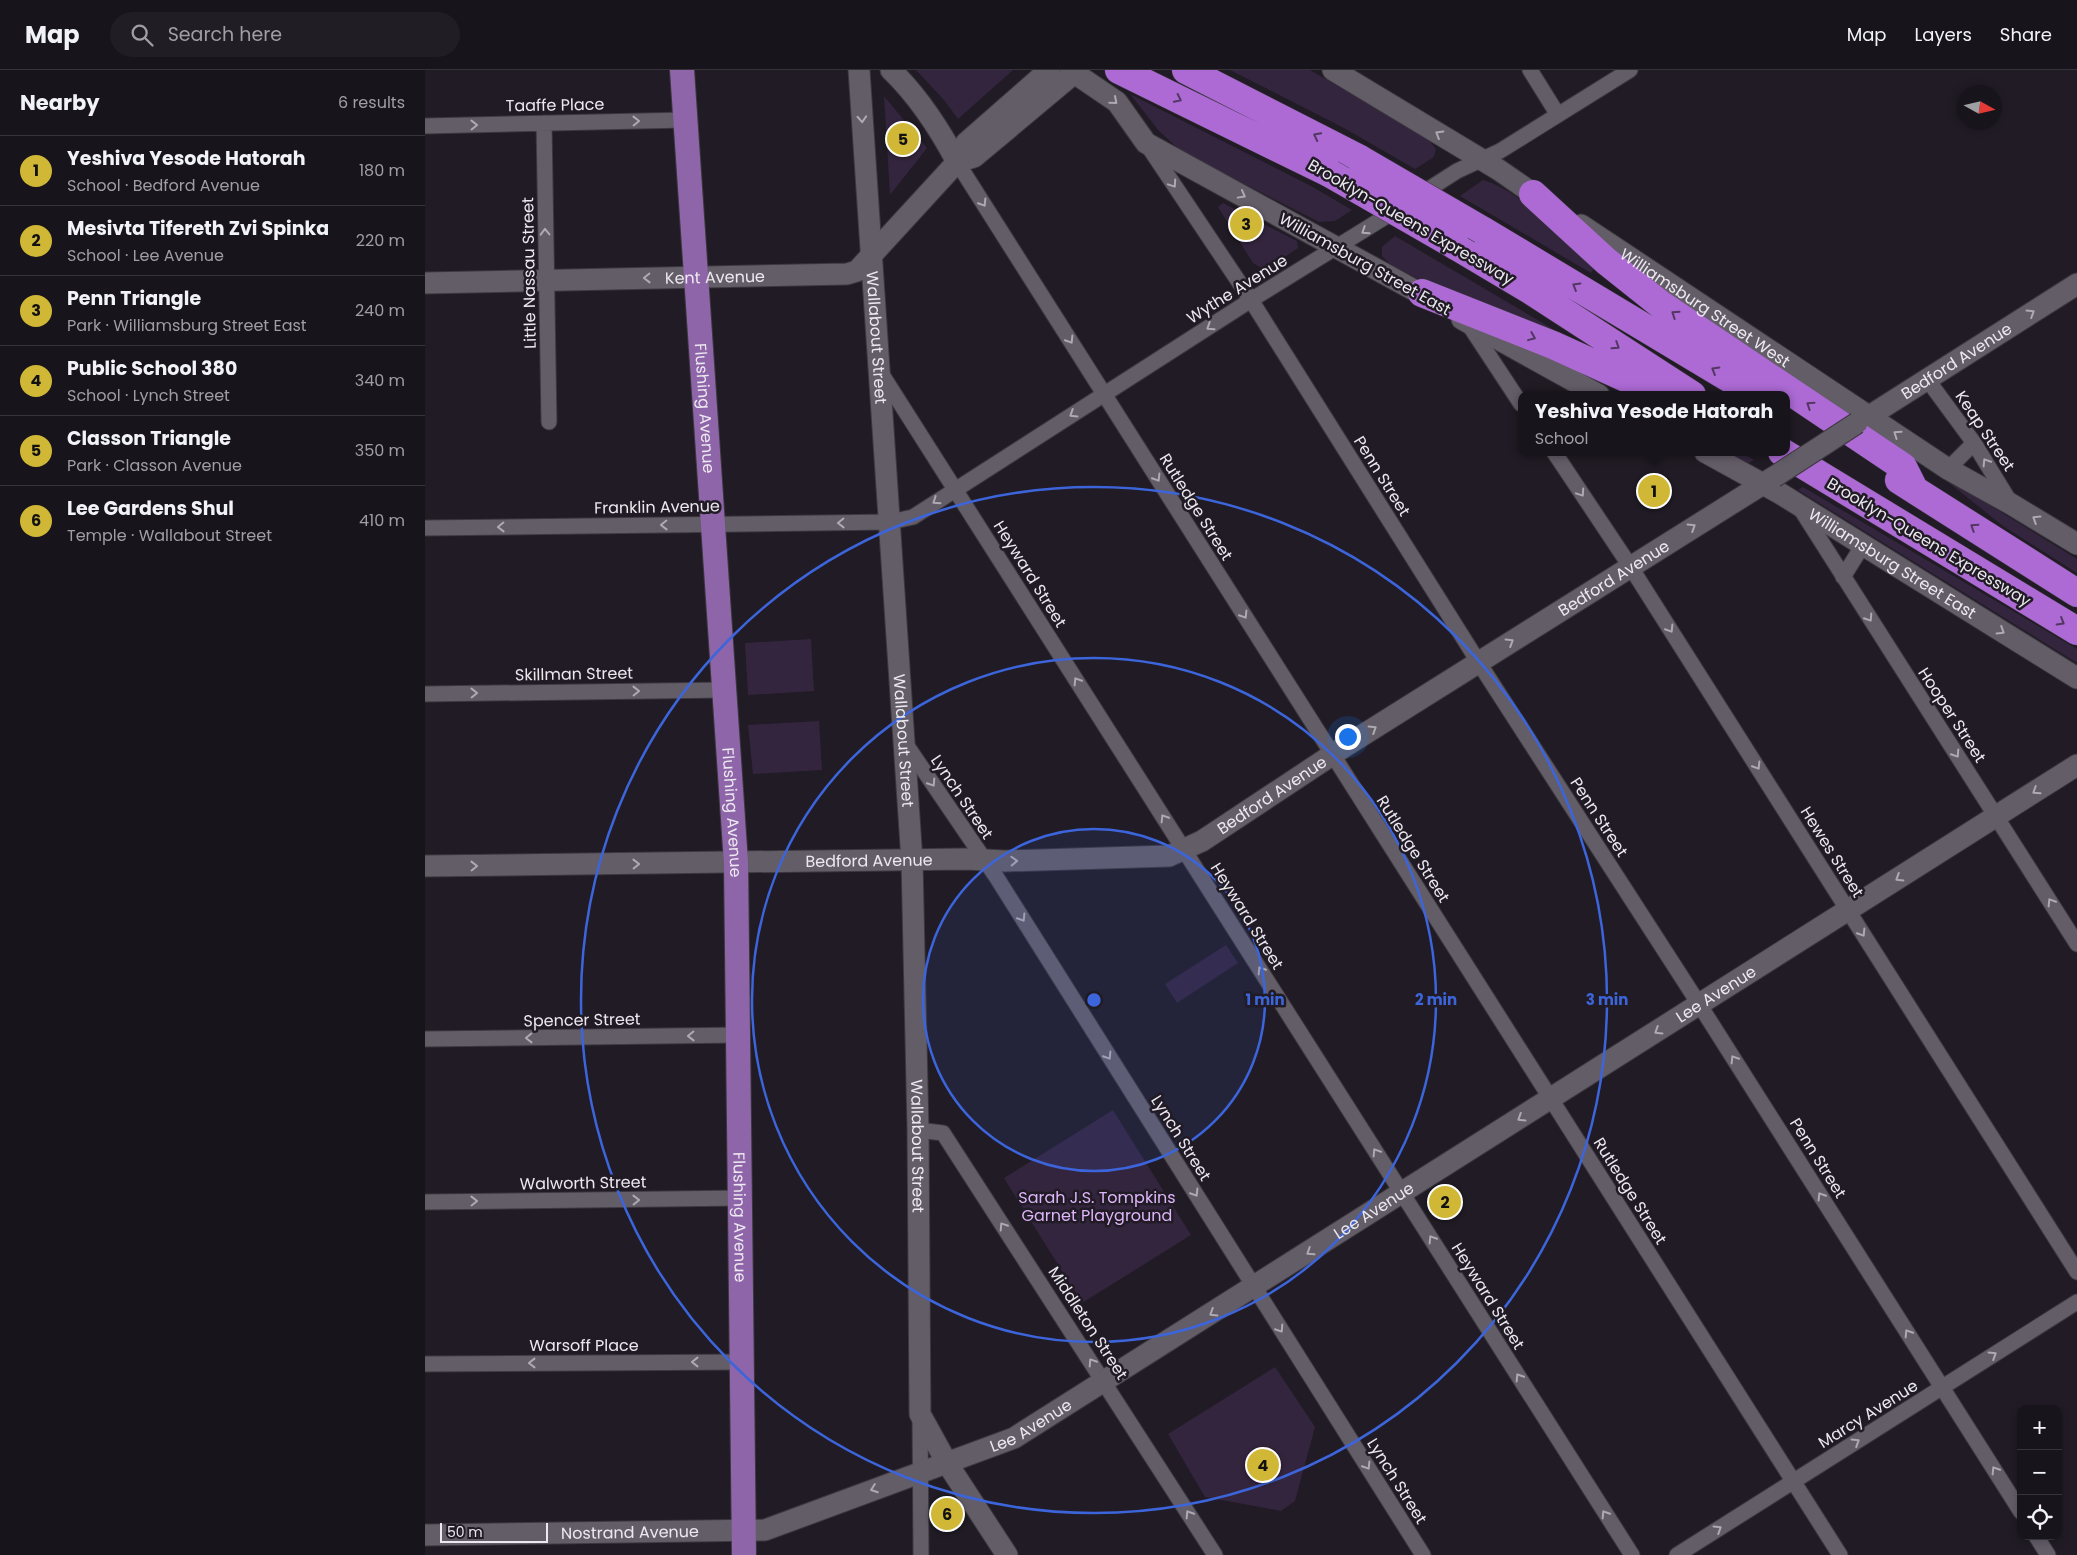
<!DOCTYPE html>
<html lang="en">
<head>
<meta charset="utf-8">
<style>
	body { margin:0; font-family:Poppins,sans-serif; background:#211d24; color:#f1f3f6 }
	.controls { position:absolute; right:15px; bottom:15px; display:grid; overflow:hidden; border-radius:10px; box-shadow:0 2px 8px #0003 }
	.controls button { width:45px; height:45px; display:grid; place-items:center; padding:0; border:0; border-bottom:1px solid #36333a; background:#18141b; color:#f1f3f6; font:25px sans-serif }
	.compass { position:absolute; left:1532px; top:15px; width:45px; height:45px; border-radius:50%; background:#18141b; box-shadow:0 2px 8px #0003; rotate:98deg }
	.scale { position:absolute; left:15px; bottom:12px; width:108px; box-sizing:border-box; padding-left:5px; border:2px solid #ece8ef; border-top:0; font-size:14px; line-height:18px; white-space:nowrap; color:#ece8ef; -webkit-text-stroke:4px #201b24; paint-order:stroke }
	.you { position:absolute; left:922px; top:666px; width:18px; height:18px; margin:-12px; border:4px solid #fff; border-radius:50%; background:#1a73e8; box-shadow:0 0 0 8px #1a73e833 }
	.badge { display:grid; place-items:center; width:32px; height:32px; border-radius:50%; background:#d1b736; color:#111; font-size:16px; font-weight:700 }
	.pin { position:absolute; translate:-50% -50%; border:2px solid #fff; box-shadow:0 1px 5px #0006 }
	.popup { position:absolute; left:1093px; top:321px; width:272px; height:65px; box-sizing:border-box; display:grid; place-content:center; border-radius:10px; background:#18141b; filter:drop-shadow(0 1px 4px #0005); font-size:16px; white-space:nowrap; color:#9f9ea3 }
	.popup b { font-size:19px; color:#f1f3f6 }
	.popup::after { content:''; position:absolute; left:50%; top:100%; margin-left:-10px; border:10px solid transparent; border-top-color:#18141b }
	.list { margin:0; padding:0; list-style:none }
	h2 { display:flex; justify-content:space-between; align-items:center; height:65px; margin:0; padding:0 20px; font-size:21px }
	h2 small { font-size:16px; font-weight:400; color:#9f9ea3 }
	.list li { display:grid; grid-template-columns:32px 1fr auto; gap:15px; align-items:center; box-sizing:border-box; height:70px; padding:0 20px; border-top:1px solid #36333a }
	.list b { display:block; font-size:19px; white-space:nowrap }
	.list p { margin:0; font-size:16px; white-space:nowrap; color:#9f9ea3 }
	.list em { font-size:16px; font-style:normal; color:#9f9ea3 }
	.icon { flex:none; width:28px; height:28px; fill:none; stroke:currentColor; stroke-width:2; stroke-linecap:round; stroke-linejoin:round }
	.map { position:relative; flex:none; width:1652px; height:1485px; overflow:hidden }
	header { display:flex; align-items:center; gap:30px; box-sizing:border-box; height:70px; padding:0 25px; background:#18141b; border-bottom:1px solid #36333a }
	header strong { font-size:24px }
	nav { display:flex; gap:28px; margin-inline-start:auto; font-size:18px }
	.search { width:350px; height:45px; background:#211d24; display:flex; align-items:center; gap:12px; box-sizing:border-box; padding:0 18px; border-radius:28px; color:#9f9ea3; font-size:19px }
	main { display:flex }
	aside { flex:1; background:#18141b }
	.map>svg:first-child { display:block }
	.green { fill:#34253e }
	.lines { fill:none; stroke-linecap:round; stroke-linejoin:round }
	.street-casing { stroke:#3c383f; stroke-width:17 }
	.secondary-casing { stroke:#3c383f; stroke-width:23 }
	.primary-casing { stroke:#3c383f; stroke-width:26 }
	.highway-casing { stroke:#3c383f; stroke-width:29 }
	.street { stroke:#635d68; stroke-width:15 }
	.secondary { stroke:#635d68; stroke-width:21 }
	.primary { stroke:#8f65a9; stroke-width:24 }
	.highway { stroke:#ad6ad5; stroke-width:28 }
	.secondary-bridge-casing { stroke:#3c383f; stroke-width:23; stroke-linecap:butt }
	.highway-bridge-casing { stroke:#3c383f; stroke-width:29; stroke-linecap:butt }
	.secondary-bridge { stroke:#635d68; stroke-width:21 }
	.highway-bridge { stroke:#ad6ad5; stroke-width:28 }
	.oneway { stroke:#513762 }
	.oneway2 { stroke:#aea9b2 }
	.ring { fill:none; stroke:#3c65db; stroke-width:2.5 }
	.labels { text-anchor:middle; dominant-baseline:central; stroke-width:5; stroke-linejoin:round; paint-order:stroke }
	.street-label { font-size:16px; fill:#ece8ef; stroke:#201b24 }
	.park-label { font-size:16px; fill:#deb5fa; stroke:#201b24 }
	.centre { fill:#3c65db; stroke:#201b24; stroke-width:2.5 }
	.ring-label { font-size:15px; text-anchor:middle; font-weight:bold; fill:#3c65db; stroke:#201b24; stroke-width:5; stroke-linejoin:round; paint-order:stroke }
</style>
</head>
<body>
<header>
<strong>Map</strong>
<div class="search"><svg class="icon" aria-label="search" viewBox="0 0 24 24"><circle cx="10" cy="10" r="6"/><path d="M15 15l6 6"/></svg>Search here</div>
<nav><a>Map</a><a>Layers</a><a>Share</a></nav>
</header>
<main>
<aside>
<h2>Nearby<small>6 results</small></h2>
<ul class="list">
<li><span class="badge">1</span><div><b>Yeshiva Yesode Hatorah</b><p>School · Bedford Avenue</p></div><em>180 m</em></li>
<li><span class="badge">2</span><div><b>Mesivta Tifereth Zvi Spinka</b><p>School · Lee Avenue</p></div><em>220 m</em></li>
<li><span class="badge">3</span><div><b>Penn Triangle</b><p>Park · Williamsburg Street East</p></div><em>240 m</em></li>
<li><span class="badge">4</span><div><b>Public School 380</b><p>School · Lynch Street</p></div><em>340 m</em></li>
<li><span class="badge">5</span><div><b>Classon Triangle</b><p>Park · Classon Avenue</p></div><em>350 m</em></li>
<li><span class="badge">6</span><div><b>Lee Gardens Shul</b><p>Temple · Wallabout Street</p></div><em>410 m</em></li>
</ul>
</aside>
<div class="map">
<svg width="1652" height="1485" viewBox="0 0 1652 1485">
	<rect width="100%" height="100%" fill="#201b24"/>
	<path class="green" d="M491,0H588L533,49L519,30Z
		M805,0H885L1002,68L1011,79L1009,87L990,99L919,58Z
		M705,24L886,116L927,140L910,151L894,152L757,82L734,61Z
		M459,26L502,78L465,125Z
		M1058,110C1099,122 1138,169 1169,199L1166,203L1035,126Z
		M798,133L872,171L873,178L840,200L828,193L793,137Z
		M970,166L1128,259L1130,263L1030,227L966,195L957,186V177Z
		M1301,382H1315L1329,390L1322,394Z
		M1508,400L1652,489V503L1578,456Z
		M1378,417L1652,579V593L1373,420Z
		M386,569L389,621L323,625L320,573Z
		M394,651L397,700L328,704L323,655Z
		M801,875L813,893L752,933L740,914Z
		M688,1040L766,1165L657,1233L579,1108Z
		M850,1297L890,1357L870,1431L856,1441L780,1427L743,1364Z"/>
	<g class="lines">
		<g class="street-casing">
			<path id="street" d="M1105,0L1133,45
				M119,53L124,352
				M0,56L260,50
				M723,76L826,230L1054,593L1274,934L1596,1442
				M532,92L1415,1485
				M993,126L1032,101L1075,81L1205,0
				M1044,255L1096,334
				M456,303L1207,1485
				M1502,309L1549,373L1585,432
				M1129,382L1205,496L1652,1202
				M1523,399L1549,373
				M1375,438L1652,874
				M0,458L465,452L488,447L826,230L973,139
				M1418,507L1438,475
				M0,624L299,620
				M480,673L572,808L998,1485
				M0,969L315,965
				M493,1060L518,1063L790,1485
				M0,1132L317,1128
				M0,1294L318,1292
				M495,1345L496,1485
				M1611,1466L1623,1485
				M1252,1485L1652,1232"/>
		</g>
		<g class="secondary-casing">
			<g id="secondary">
				<path id="s1" d="M434,0L487,791L493,1060L495,1344L522,1393L582,1485"/>
				<path d="M466,0C493,26 514,58 532,92"/>
				<path d="M645,0L692,32L721,73L1009,231"/>
				<path d="M908,0L1074,100L1120,132"/>
				<path d="M532,92L549,87L653,0"/>
				<path id="s2" d="M1156,155L1523,399L1586,434L1652,474"/>
				<path id="s3" d="M0,213L422,204L432,201L522,103L532,92L541,73L624,0"/>
				<path d="M1037,249L1174,325"/>
				<path id="s4" d="M1435,352L1652,214"/>
				<path id="s5" d="M1280,382L1356,424L1652,608"/>
				<path id="s6" d="M0,796L541,789L580,791L744,786L777,771L922,675L1349,407"/>
				<path id="s7" d="M0,1465L340,1460L589,1368L1652,695"/>
			</g>
		</g>
		<g class="primary-casing">
			<g id="primary">
				<path id="s8" d="M257,0L311,793L319,1485"/>
			</g>
		</g>
		<g class="highway-casing">
			<path id="highway" d="M694,0L906,104
				M761,0L935,89
				M1108,124L1181,191L1235,234L1478,397L1489,419
				M1057,160L1332,325
				M1031,176L1105,220L1267,325
				M997,223L1128,275L1238,325
				M1357,382L1652,561
				M1474,410L1652,523"/>
		</g>
		<use href="#street" class="street"/>
		<use href="#secondary" class="secondary"/>
		<use href="#primary" class="primary"/>
		<use href="#highway" class="highway"/>
		<g class="secondary-bridge-casing">
			<path id="secondary-bridge" d="M1349,407L1432,353"/>
		</g>
		<g class="highway-bridge-casing">
			<path id="highway-bridge" d="M935,89L1057,160
				M906,104L1031,176"/>
		</g>
		<use href="#secondary-bridge" class="secondary-bridge"/>
		<use href="#highway-bridge" class="highway-bridge"/>
	</g>
	<defs><path id="oneway-chevron" d="M-2-3.5L2.5 0L-2 3.5" fill="none" stroke-width="1.6" stroke-linecap="round" stroke-linejoin="round" transform="scale(1.25)"/></defs>
	<g class="oneway">
		<use href="#oneway-chevron" transform="translate(753 29) rotate(26)"/>
		<use href="#oneway-chevron" transform="translate(892 66) rotate(-153)"/>
		<use href="#oneway-chevron" transform="translate(1151 216) rotate(-149)"/>
		<use href="#oneway-chevron" transform="translate(1250 244) rotate(-146)"/>
		<use href="#oneway-chevron" transform="translate(1107 267) rotate(22)"/>
		<use href="#oneway-chevron" transform="translate(1191 276) rotate(33)"/>
		<use href="#oneway-chevron" transform="translate(1290 300) rotate(-149)"/>
		<use href="#oneway-chevron" transform="translate(1385 335) rotate(-146)"/>
		<use href="#oneway-chevron" transform="translate(1549 457) rotate(-147)"/>
		<use href="#oneway-chevron" transform="translate(1636 552) rotate(31)"/>
	</g>
	<g class="oneway2">
		<use href="#oneway-chevron" transform="translate(689 31) rotate(41)"/>
		<use href="#oneway-chevron" transform="translate(437 49) rotate(87)"/>
		<use href="#oneway-chevron" transform="translate(211 51) rotate(-1)"/>
		<use href="#oneway-chevron" transform="translate(49 55) rotate(-1)"/>
		<use href="#oneway-chevron" transform="translate(1014 64) rotate(-149)"/>
		<use href="#oneway-chevron" transform="translate(748 114) rotate(56)"/>
		<use href="#oneway-chevron" transform="translate(817 125) rotate(29)"/>
		<use href="#oneway-chevron" transform="translate(558 133) rotate(58)"/>
		<use href="#oneway-chevron" transform="translate(940 161) rotate(147)"/>
		<use href="#oneway-chevron" transform="translate(120 162) rotate(-91)"/>
		<use href="#oneway-chevron" transform="translate(222 208) rotate(179)"/>
		<use href="#oneway-chevron" transform="translate(1606 243) rotate(-32)"/>
		<use href="#oneway-chevron" transform="translate(785 257) rotate(147)"/>
		<use href="#oneway-chevron" transform="translate(645 270) rotate(58)"/>
		<use href="#oneway-chevron" transform="translate(648 344) rotate(148)"/>
		<use href="#oneway-chevron" transform="translate(1472 364) rotate(-145)"/>
		<use href="#oneway-chevron" transform="translate(1561 392) rotate(-122)"/>
		<use href="#oneway-chevron" transform="translate(732 408) rotate(58)"/>
		<use href="#oneway-chevron" transform="translate(1156 423) rotate(56)"/>
		<use href="#oneway-chevron" transform="translate(511 431) rotate(146)"/>
		<use href="#oneway-chevron" transform="translate(1611 449) rotate(-148)"/>
		<use href="#oneway-chevron" transform="translate(416 453) rotate(179)"/>
		<use href="#oneway-chevron" transform="translate(239 455) rotate(179)"/>
		<use href="#oneway-chevron" transform="translate(76 457) rotate(179)"/>
		<use href="#oneway-chevron" transform="translate(1267 457) rotate(-32)"/>
		<use href="#oneway-chevron" transform="translate(819 545) rotate(58)"/>
		<use href="#oneway-chevron" transform="translate(1444 548) rotate(57)"/>
		<use href="#oneway-chevron" transform="translate(1245 559) rotate(58)"/>
		<use href="#oneway-chevron" transform="translate(1576 561) rotate(32)"/>
		<use href="#oneway-chevron" transform="translate(1085 572) rotate(-32)"/>
		<use href="#oneway-chevron" transform="translate(652 611) rotate(-122)"/>
		<use href="#oneway-chevron" transform="translate(211 621) rotate(-1)"/>
		<use href="#oneway-chevron" transform="translate(49 623) rotate(-1)"/>
		<use href="#oneway-chevron" transform="translate(948 659) rotate(-32)"/>
		<use href="#oneway-chevron" transform="translate(1531 684) rotate(57)"/>
		<use href="#oneway-chevron" transform="translate(1332 696) rotate(58)"/>
		<use href="#oneway-chevron" transform="translate(507 713) rotate(57)"/>
		<use href="#oneway-chevron" transform="translate(1611 721) rotate(147)"/>
		<use href="#oneway-chevron" transform="translate(739 748) rotate(-122)"/>
		<use href="#oneway-chevron" transform="translate(589 791) rotate(-2)"/>
		<use href="#oneway-chevron" transform="translate(211 794) rotate(-1)"/>
		<use href="#oneway-chevron" transform="translate(49 796) rotate(-1)"/>
		<use href="#oneway-chevron" transform="translate(1474 808) rotate(148)"/>
		<use href="#oneway-chevron" transform="translate(1626 832) rotate(-122)"/>
		<use href="#oneway-chevron" transform="translate(597 848) rotate(58)"/>
		<use href="#oneway-chevron" transform="translate(1437 863) rotate(58)"/>
		<use href="#oneway-chevron" transform="translate(836 900) rotate(-122)"/>
		<use href="#oneway-chevron" transform="translate(1233 961) rotate(148)"/>
		<use href="#oneway-chevron" transform="translate(266 966) rotate(179)"/>
		<use href="#oneway-chevron" transform="translate(104 968) rotate(179)"/>
		<use href="#oneway-chevron" transform="translate(683 986) rotate(58)"/>
		<use href="#oneway-chevron" transform="translate(1309 989) rotate(-122)"/>
		<use href="#oneway-chevron" transform="translate(1096 1048) rotate(148)"/>
		<use href="#oneway-chevron" transform="translate(951 1082) rotate(-122)"/>
		<use href="#oneway-chevron" transform="translate(770 1123) rotate(58)"/>
		<use href="#oneway-chevron" transform="translate(1396 1126) rotate(-122)"/>
		<use href="#oneway-chevron" transform="translate(211 1130) rotate(-1)"/>
		<use href="#oneway-chevron" transform="translate(49 1131) rotate(-1)"/>
		<use href="#oneway-chevron" transform="translate(578 1156) rotate(-123)"/>
		<use href="#oneway-chevron" transform="translate(1007 1169) rotate(-122)"/>
		<use href="#oneway-chevron" transform="translate(885 1182) rotate(147)"/>
		<use href="#oneway-chevron" transform="translate(788 1243) rotate(148)"/>
		<use href="#oneway-chevron" transform="translate(855 1259) rotate(57)"/>
		<use href="#oneway-chevron" transform="translate(1483 1263) rotate(-122)"/>
		<use href="#oneway-chevron" transform="translate(1568 1285) rotate(-32)"/>
		<use href="#oneway-chevron" transform="translate(270 1292) rotate(180)"/>
		<use href="#oneway-chevron" transform="translate(667 1292) rotate(-123)"/>
		<use href="#oneway-chevron" transform="translate(107 1293) rotate(180)"/>
		<use href="#oneway-chevron" transform="translate(1094 1307) rotate(-122)"/>
		<use href="#oneway-chevron" transform="translate(1431 1372) rotate(-32)"/>
		<use href="#oneway-chevron" transform="translate(942 1396) rotate(58)"/>
		<use href="#oneway-chevron" transform="translate(1570 1400) rotate(-122)"/>
		<use href="#oneway-chevron" transform="translate(449 1419) rotate(160)"/>
		<use href="#oneway-chevron" transform="translate(764 1444) rotate(-122)"/>
		<use href="#oneway-chevron" transform="translate(1180 1444) rotate(-122)"/>
		<use href="#oneway-chevron" transform="translate(1293 1459) rotate(-32)"/>
	</g>
	<circle cx="669" cy="930" r="171" fill="#3c65db" fill-opacity=".12"/>
	<g class="ring">
		<circle cx="669" cy="930" r="171"/>
		<circle cx="669" cy="930" r="342"/>
		<circle cx="669" cy="930" r="513"/>
	</g>
	<g class="labels">
		<g class="street-label">
			<text transform="translate(130 35) rotate(-1)">Taaffe Place</text>
			<text transform="translate(986 152) rotate(30)">Brooklyn-Queens Expressway</text>
			<text transform="translate(940 194) rotate(29)">Williamsburg Street East</text>
			<text transform="translate(104 203) rotate(-91)">Little Nassau Street</text>
			<text stroke="none"><textPath href="#s3" startOffset="290">Kent Avenue</textPath></text>
			<text transform="translate(812 219) rotate(-32)">Wythe Avenue</text>
			<text stroke="none"><textPath href="#s2" startOffset="149">Williamsburg Street West</textPath></text>
			<text stroke="none"><textPath href="#s1" startOffset="268">Wallabout Street</textPath></text>
			<text stroke="none"><textPath href="#s4" startOffset="114">Bedford Avenue</textPath></text>
			<text stroke="none"><textPath href="#s8" startOffset="339">Flushing Avenue</textPath></text>
			<text transform="translate(1560 361) rotate(56)">Keap Street</text>
			<text transform="translate(957 406) rotate(58)">Penn Street</text>
			<text transform="translate(232 437) rotate(-1)">Franklin Avenue</text>
			<text transform="translate(771 437) rotate(58)">Rutledge Street</text>
			<text transform="translate(1504 472) rotate(31)">Brooklyn-Queens Expressway</text>
			<text stroke="none"><textPath href="#s5" startOffset="218">Williamsburg Street East</textPath></text>
			<text transform="translate(605 504) rotate(58)">Heyward Street</text>
			<text stroke="none"><textPath href="#s6" startOffset="1269">Bedford Avenue</textPath></text>
			<text transform="translate(149 604) rotate(-1)">Skillman Street</text>
			<text transform="translate(1527 645) rotate(57)">Hooper Street</text>
			<text stroke="none"><textPath href="#s1" startOffset="672">Wallabout Street</textPath></text>
			<text stroke="none"><textPath href="#s6" startOffset="864">Bedford Avenue</textPath></text>
			<text transform="translate(537 727) rotate(56)">Lynch Street</text>
			<text stroke="none"><textPath href="#s8" startOffset="744">Flushing Avenue</textPath></text>
			<text transform="translate(1174 747) rotate(57)">Penn Street</text>
			<text transform="translate(988 779) rotate(58)">Rutledge Street</text>
			<text transform="translate(1407 782) rotate(58)">Hewes Street</text>
			<text stroke="none"><textPath href="#s6" startOffset="444">Bedford Avenue</textPath></text>
			<text transform="translate(822 846) rotate(58)">Heyward Street</text>
			<text stroke="none"><textPath href="#s7" startOffset="1436">Lee Avenue</textPath></text>
			<text transform="translate(157 950) rotate(-1)">Spencer Street</text>
			<text transform="translate(756 1068) rotate(58)">Lynch Street</text>
			<text stroke="none"><textPath href="#s1" startOffset="1078">Wallabout Street</textPath></text>
			<text transform="translate(1393 1088) rotate(58)">Penn Street</text>
			<text transform="translate(158 1113) rotate(-1)">Walworth Street</text>
			<text transform="translate(1205 1121) rotate(58)">Rutledge Street</text>
			<text stroke="none"><textPath href="#s7" startOffset="1031">Lee Avenue</textPath></text>
			<text stroke="none"><textPath href="#s8" startOffset="1149">Flushing Avenue</textPath></text>
			<text transform="translate(1063 1226) rotate(58)">Heyward Street</text>
			<text transform="translate(663 1253) rotate(57)">Middleton Street</text>
			<text x="159" y="1275">Warsoff Place</text>
			<text transform="translate(1443 1344) rotate(-32)">Marcy Avenue</text>
			<text stroke="none"><textPath href="#s7" startOffset="626">Lee Avenue</textPath></text>
			<text transform="translate(972 1411) rotate(58)">Lynch Street</text>
			<text stroke="none"><textPath href="#s7" startOffset="205">Nostrand Avenue</textPath></text>
		</g>
		<g class="park-label">
			<text x="672" y="1127">Sarah J.S. Tompkins<tspan x="672" dy="18">Garnet Playground</tspan></text>
		</g>
	</g>
	<circle cx="669" cy="930" r="8" class="centre"/>
	<g class="ring-label">
		<text x="840" y="935">1 min</text>
		<text x="1011" y="935">2 min</text>
		<text x="1182" y="935">3 min</text>
	</g>
</svg>
<div class="controls">
<button>+</button>
<button>−</button>
<button><svg class="icon" aria-label="locate" viewBox="0 0 24 24"><circle cx="12" cy="12" r="6"/><path d="M12 2v4M12 18v4M2 12h4M18 12h4"/></svg></button>
</div>
<svg class="compass" viewBox="-18 -18 36 36"><path d="M0-13l5 13h-10z" fill="#e53935"/><path d="M0 13l5-13h-10z" fill="#9f9ea3"/></svg>
<div class="scale">50 m</div>
<div class="you"></div>
<div class="pin badge" style="left:1229px;top:421px">1</div>
<div class="popup"><b>Yeshiva Yesode Hatorah</b>School</div>
<div class="pin badge" style="left:1020px;top:1132px">2</div>
<div class="pin badge" style="left:821px;top:154px">3</div>
<div class="pin badge" style="left:838px;top:1395px">4</div>
<div class="pin badge" style="left:478px;top:69px">5</div>
<div class="pin badge" style="left:522px;top:1444px">6</div>
</div>
</main>
</body>
</html>
